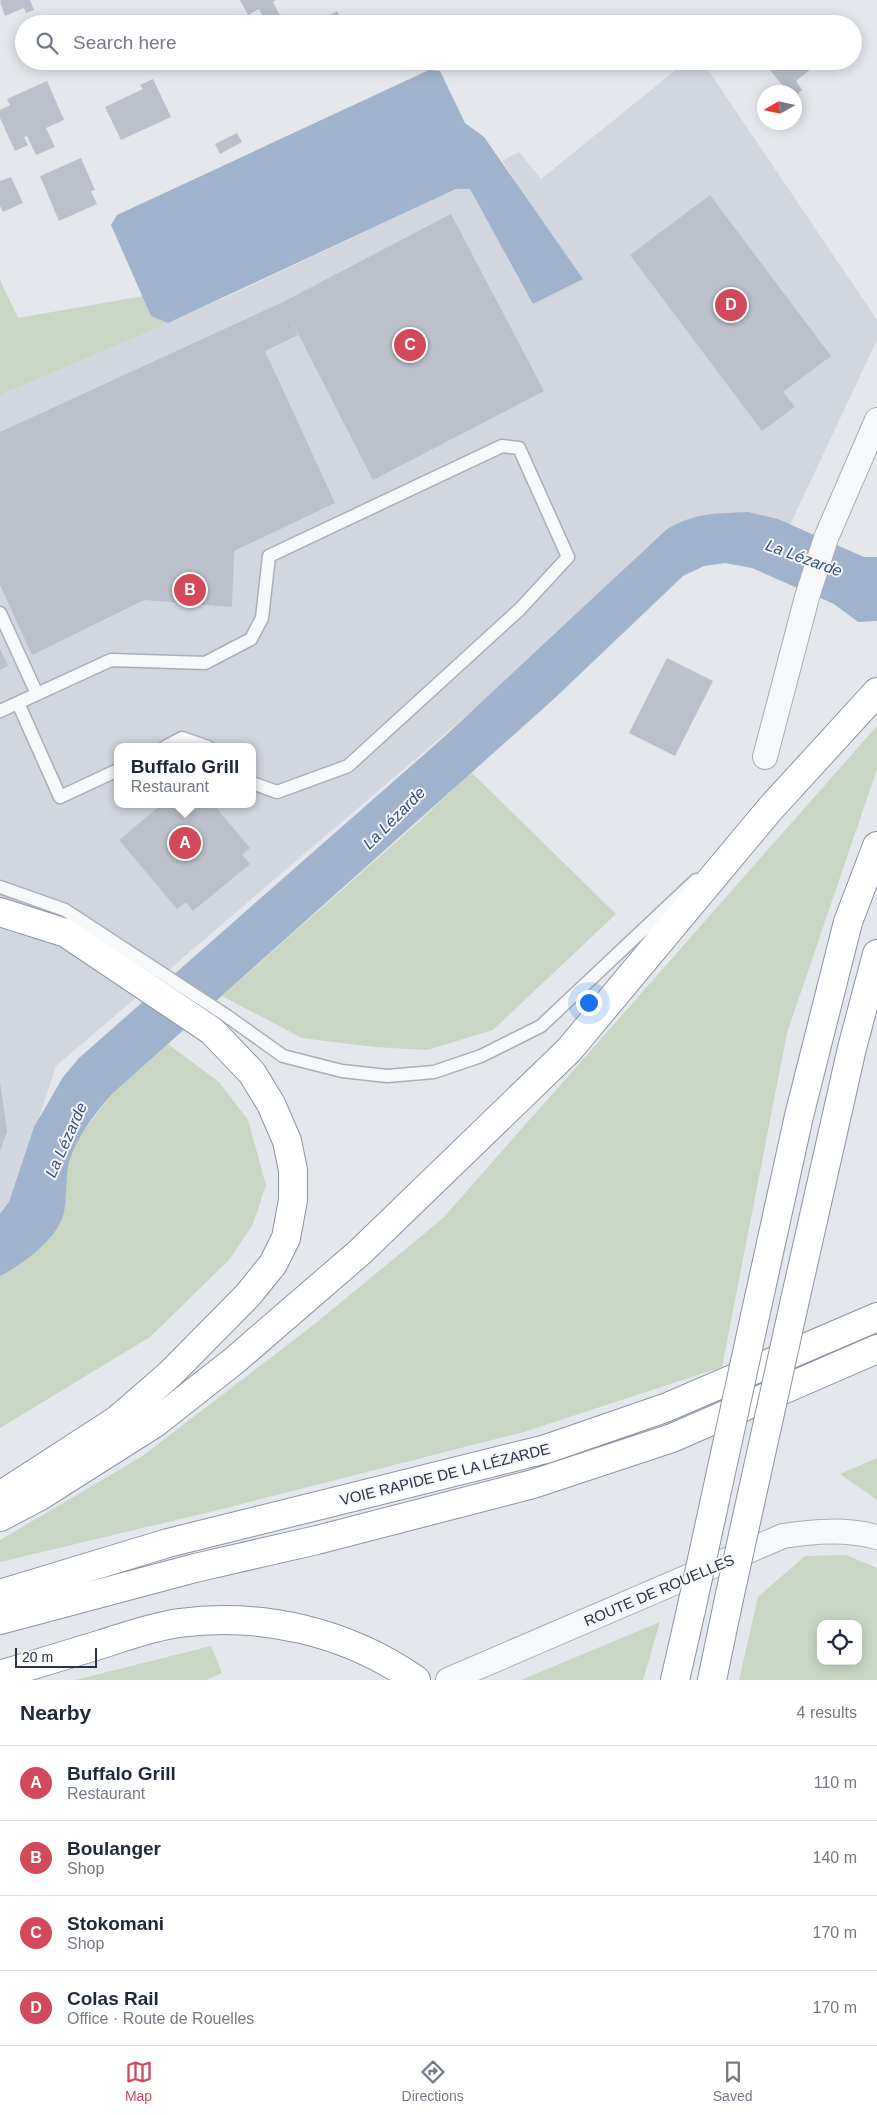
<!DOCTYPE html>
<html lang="en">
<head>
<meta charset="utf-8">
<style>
	body { margin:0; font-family:Helvetica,sans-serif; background:#f2f2f3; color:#1f2937 }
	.controls { position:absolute; right:15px; bottom:15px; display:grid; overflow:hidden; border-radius:10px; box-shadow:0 2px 12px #0003 }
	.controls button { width:45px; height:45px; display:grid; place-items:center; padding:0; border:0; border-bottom:1px solid #e0e1e3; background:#fff; color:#1f2937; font:25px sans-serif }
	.compass { position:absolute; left:757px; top:85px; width:45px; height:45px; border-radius:50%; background:#fff; box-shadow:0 2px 12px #0003; rotate:261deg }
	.scale { position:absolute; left:15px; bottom:12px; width:82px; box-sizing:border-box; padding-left:5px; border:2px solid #2b3445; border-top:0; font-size:14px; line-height:18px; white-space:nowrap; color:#2b3445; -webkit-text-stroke:4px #f4f6f9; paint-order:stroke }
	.you { position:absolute; left:588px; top:1002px; width:18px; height:18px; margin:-12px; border:4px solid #fff; border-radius:50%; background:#1a73e8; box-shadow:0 0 0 8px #1a73e833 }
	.badge { display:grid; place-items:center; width:32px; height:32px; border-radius:50%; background:#d1495b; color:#fff; font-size:16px; font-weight:700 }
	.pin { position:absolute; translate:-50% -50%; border:2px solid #fff; box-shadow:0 1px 5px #0006 }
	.popup { position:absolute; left:114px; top:743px; width:142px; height:65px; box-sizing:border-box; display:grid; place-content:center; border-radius:10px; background:#fff; filter:drop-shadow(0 1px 4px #0005); font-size:16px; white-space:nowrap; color:#747a83 }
	.popup b { font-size:19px; color:#1f2937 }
	.popup::after { content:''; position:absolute; left:50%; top:100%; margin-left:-10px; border:10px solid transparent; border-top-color:#fff }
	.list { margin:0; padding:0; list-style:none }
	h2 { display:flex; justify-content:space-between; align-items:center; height:65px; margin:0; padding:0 20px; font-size:21px }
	h2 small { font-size:16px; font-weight:400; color:#747a83 }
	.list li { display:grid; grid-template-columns:32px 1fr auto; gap:15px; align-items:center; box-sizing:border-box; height:75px; padding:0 20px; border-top:1px solid #e0e1e3 }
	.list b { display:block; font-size:19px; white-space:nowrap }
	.list p { margin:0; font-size:16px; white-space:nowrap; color:#747a83 }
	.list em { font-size:16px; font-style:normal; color:#747a83 }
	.icon { flex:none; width:28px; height:28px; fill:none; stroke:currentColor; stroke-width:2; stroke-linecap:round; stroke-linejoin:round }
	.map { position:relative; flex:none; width:877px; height:1680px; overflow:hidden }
	.search { position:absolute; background:#fff; box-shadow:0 2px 12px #0003; left:15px; right:15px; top:15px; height:55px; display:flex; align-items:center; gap:12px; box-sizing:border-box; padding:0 18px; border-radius:28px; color:#747a83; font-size:19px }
	.sheet { height:365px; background:#fff }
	nav { display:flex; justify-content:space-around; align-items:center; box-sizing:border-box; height:70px; border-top:1px solid #e0e1e3; background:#fff; font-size:14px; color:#747a83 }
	nav a { display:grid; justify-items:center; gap:2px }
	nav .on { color:#d1495b }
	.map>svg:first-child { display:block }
	.built { fill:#d2d6de; fill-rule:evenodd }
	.green { fill:#c9d6c5; fill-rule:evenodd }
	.water { fill:#9fb4cc }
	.building { fill:#bbc0ca }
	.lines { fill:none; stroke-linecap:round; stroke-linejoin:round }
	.lane-casing { stroke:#a9aeb7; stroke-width:15 }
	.street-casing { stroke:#a9aeb7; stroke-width:26 }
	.highway-casing { stroke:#8b94a3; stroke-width:30 }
	.lane { stroke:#f7f8fa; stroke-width:12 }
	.street { stroke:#f7f8fa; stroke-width:24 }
	.highway { stroke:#fff; stroke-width:28 }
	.highway-bridge-casing { stroke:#8b94a3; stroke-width:30; stroke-linecap:butt }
	.highway-bridge { stroke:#fff; stroke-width:28 }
	.labels { text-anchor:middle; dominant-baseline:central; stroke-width:4; stroke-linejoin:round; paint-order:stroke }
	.street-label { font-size:15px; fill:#2b3445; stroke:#f4f6f9 }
	.water-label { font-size:16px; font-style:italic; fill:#34527a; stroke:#f4f6f9 }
</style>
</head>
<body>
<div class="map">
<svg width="877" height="1680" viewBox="0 0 877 1680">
	<rect width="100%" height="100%" fill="#e4e7ec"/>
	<path class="built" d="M687,61H702L877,320V340L788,529L694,521L56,1066L7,1215L0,1218V395L229,296L456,189H470L534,304L511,174L502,161L519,152L541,179ZM118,747H252V804H118Z"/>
	<path class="green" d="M0,280L18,318L143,296L151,316L168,323L0,395Z
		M877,726V769L787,1033L722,1367L524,1432L218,1510L0,1562V1540L141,1457L316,1323L443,1218Z
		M471,772L616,914L493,1030L427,1050L374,1047L302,1038L222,996L420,821Z
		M168,1044L219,1082L248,1120L266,1185L253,1224L229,1260L150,1337L0,1428V1239L112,1094Z
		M877,1458V1500L840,1474Z
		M846,1555L877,1568V1680H739L758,1597L805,1556ZM821,1624H858V1661H821Z
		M660,1622L643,1680H521Z
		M211,1646L222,1673L206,1680H75Z"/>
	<path class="water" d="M429,70L440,71L465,123L484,137L583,279L533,304L470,189H456L168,323L151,316L111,225L117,215Z
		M748,512L778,519L864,557H877V621L858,622L834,604L752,568L725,563L704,566L683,576L556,697L112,1094C97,1111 82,1130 73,1151C64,1170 68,1192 64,1212C59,1238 22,1265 0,1276V1214L9,1202L34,1127L63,1077L79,1058L444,737L666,530C694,512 716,514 748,512Z"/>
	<path class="building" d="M2,0H30L34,10L26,13L24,8L5,16L0,1Z
		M240,0H276L273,2L279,14L287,17L291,24H260L265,21L259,9L248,15Z
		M337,11L344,24H320L319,21Z
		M827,18L832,24H819Z
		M766,61H821L796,81L802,90L794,97V92H788L764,63Z
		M153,79L171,117L121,140L105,107L143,89L140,85Z
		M47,81L64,120L46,128L55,147L36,155L27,136L24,137L28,145L15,151L0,118V110L10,105L7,99Z
		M237,133L242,142L220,154L215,144Z
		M81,158L95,190L91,191L97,204L59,221L40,176Z
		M11,177L23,203L3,212L0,206V181Z
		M710,195L831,356L783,392L795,407L762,431L630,255Z
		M451,214L544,391L373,480L287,312L298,335L265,351L335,503L234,551L232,607L144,600L32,655L0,585V432L283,302Z
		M0,649L8,666L0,670Z
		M667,658L713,681L675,756L629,733Z
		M162,804H213L250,848L242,855L250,864L193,911L186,902L177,909L119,840Z
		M0,1081L7,1132L0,1151Z"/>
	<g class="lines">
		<g class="lane-casing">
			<path id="lane" d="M0,613L37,694
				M18,703L60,797L118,770
				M0,711L111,660L205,663L251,639L262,618L269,556L502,446L519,448L568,557L520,609L348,766L277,792L252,783
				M165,747L182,738L208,747
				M0,887L65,910L227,1016L283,1056L342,1071L387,1076L434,1072L481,1056L541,1026L696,880"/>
		</g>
		<g class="street-casing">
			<path id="street" d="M765,757L807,597L826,538L877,420
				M448,1680L783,1536C816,1531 845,1529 877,1537"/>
		</g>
		<g class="highway-casing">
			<path id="highway" d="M0,912L66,933L212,1031L252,1073L271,1104L287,1141L293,1170V1200L286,1238L273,1264L248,1295L170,1374L117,1420L0,1496
				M795,1300L852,1048L877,954
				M755,1316L799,1116L848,922L877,846
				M0,1517L40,1496L155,1423L235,1360L360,1252L569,1050L770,809L877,692
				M0,1594L168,1543L546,1449L665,1408L877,1317
				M0,1620L195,1568L317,1540L533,1484L672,1438L877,1349
				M0,1675C34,1665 68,1654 102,1644C127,1636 152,1627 179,1623C263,1612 347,1632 416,1680
				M675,1680L691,1610
				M712,1680L730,1594"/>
		</g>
		<use href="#lane" class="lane"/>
		<use href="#street" class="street"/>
		<use href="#highway" class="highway"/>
		<g class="highway-bridge-casing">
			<path id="highway-bridge" d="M730,1594L795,1300
				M691,1610L755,1316"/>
		</g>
		<use href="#highway-bridge" class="highway-bridge"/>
	</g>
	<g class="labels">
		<g class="street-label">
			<text transform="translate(445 1474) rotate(-14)">VOIE RAPIDE DE LA LÉZARDE</text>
			<text transform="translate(659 1590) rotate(-23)">ROUTE DE ROUELLES</text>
		</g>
		<g class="water-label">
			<text transform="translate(804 558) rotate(20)">La Lézarde</text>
			<text transform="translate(394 818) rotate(-45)">La Lézarde</text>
			<text transform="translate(66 1140) rotate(-66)">La Lézarde</text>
		</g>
	</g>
</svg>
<div class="controls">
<button><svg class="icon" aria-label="locate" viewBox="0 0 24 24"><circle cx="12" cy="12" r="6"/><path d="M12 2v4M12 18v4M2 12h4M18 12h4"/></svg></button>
</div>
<svg class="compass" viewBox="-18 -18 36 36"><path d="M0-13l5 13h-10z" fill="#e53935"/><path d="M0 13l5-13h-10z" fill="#747a83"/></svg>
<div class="scale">20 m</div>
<div class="you"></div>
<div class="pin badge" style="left:185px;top:843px">A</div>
<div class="popup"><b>Buffalo Grill</b>Restaurant</div>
<div class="pin badge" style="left:190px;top:590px">B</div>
<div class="pin badge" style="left:410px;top:345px">C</div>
<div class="pin badge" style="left:731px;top:305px">D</div>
<div class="search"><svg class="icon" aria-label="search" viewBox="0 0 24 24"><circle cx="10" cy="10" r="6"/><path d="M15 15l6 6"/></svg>Search here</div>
</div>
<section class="sheet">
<h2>Nearby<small>4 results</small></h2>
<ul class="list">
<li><span class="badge">A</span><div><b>Buffalo Grill</b><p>Restaurant</p></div><em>110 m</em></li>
<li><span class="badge">B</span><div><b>Boulanger</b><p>Shop</p></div><em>140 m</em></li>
<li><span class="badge">C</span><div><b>Stokomani</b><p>Shop</p></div><em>170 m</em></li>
<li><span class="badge">D</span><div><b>Colas Rail</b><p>Office · Route de Rouelles</p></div><em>170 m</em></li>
</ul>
</section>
<nav>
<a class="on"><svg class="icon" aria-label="map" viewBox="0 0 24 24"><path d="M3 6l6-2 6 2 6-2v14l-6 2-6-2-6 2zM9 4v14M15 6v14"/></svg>Map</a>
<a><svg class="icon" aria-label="directions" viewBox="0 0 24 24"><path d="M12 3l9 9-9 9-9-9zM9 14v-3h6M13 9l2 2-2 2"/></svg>Directions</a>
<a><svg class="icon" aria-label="saved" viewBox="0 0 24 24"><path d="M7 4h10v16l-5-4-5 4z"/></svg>Saved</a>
</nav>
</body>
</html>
